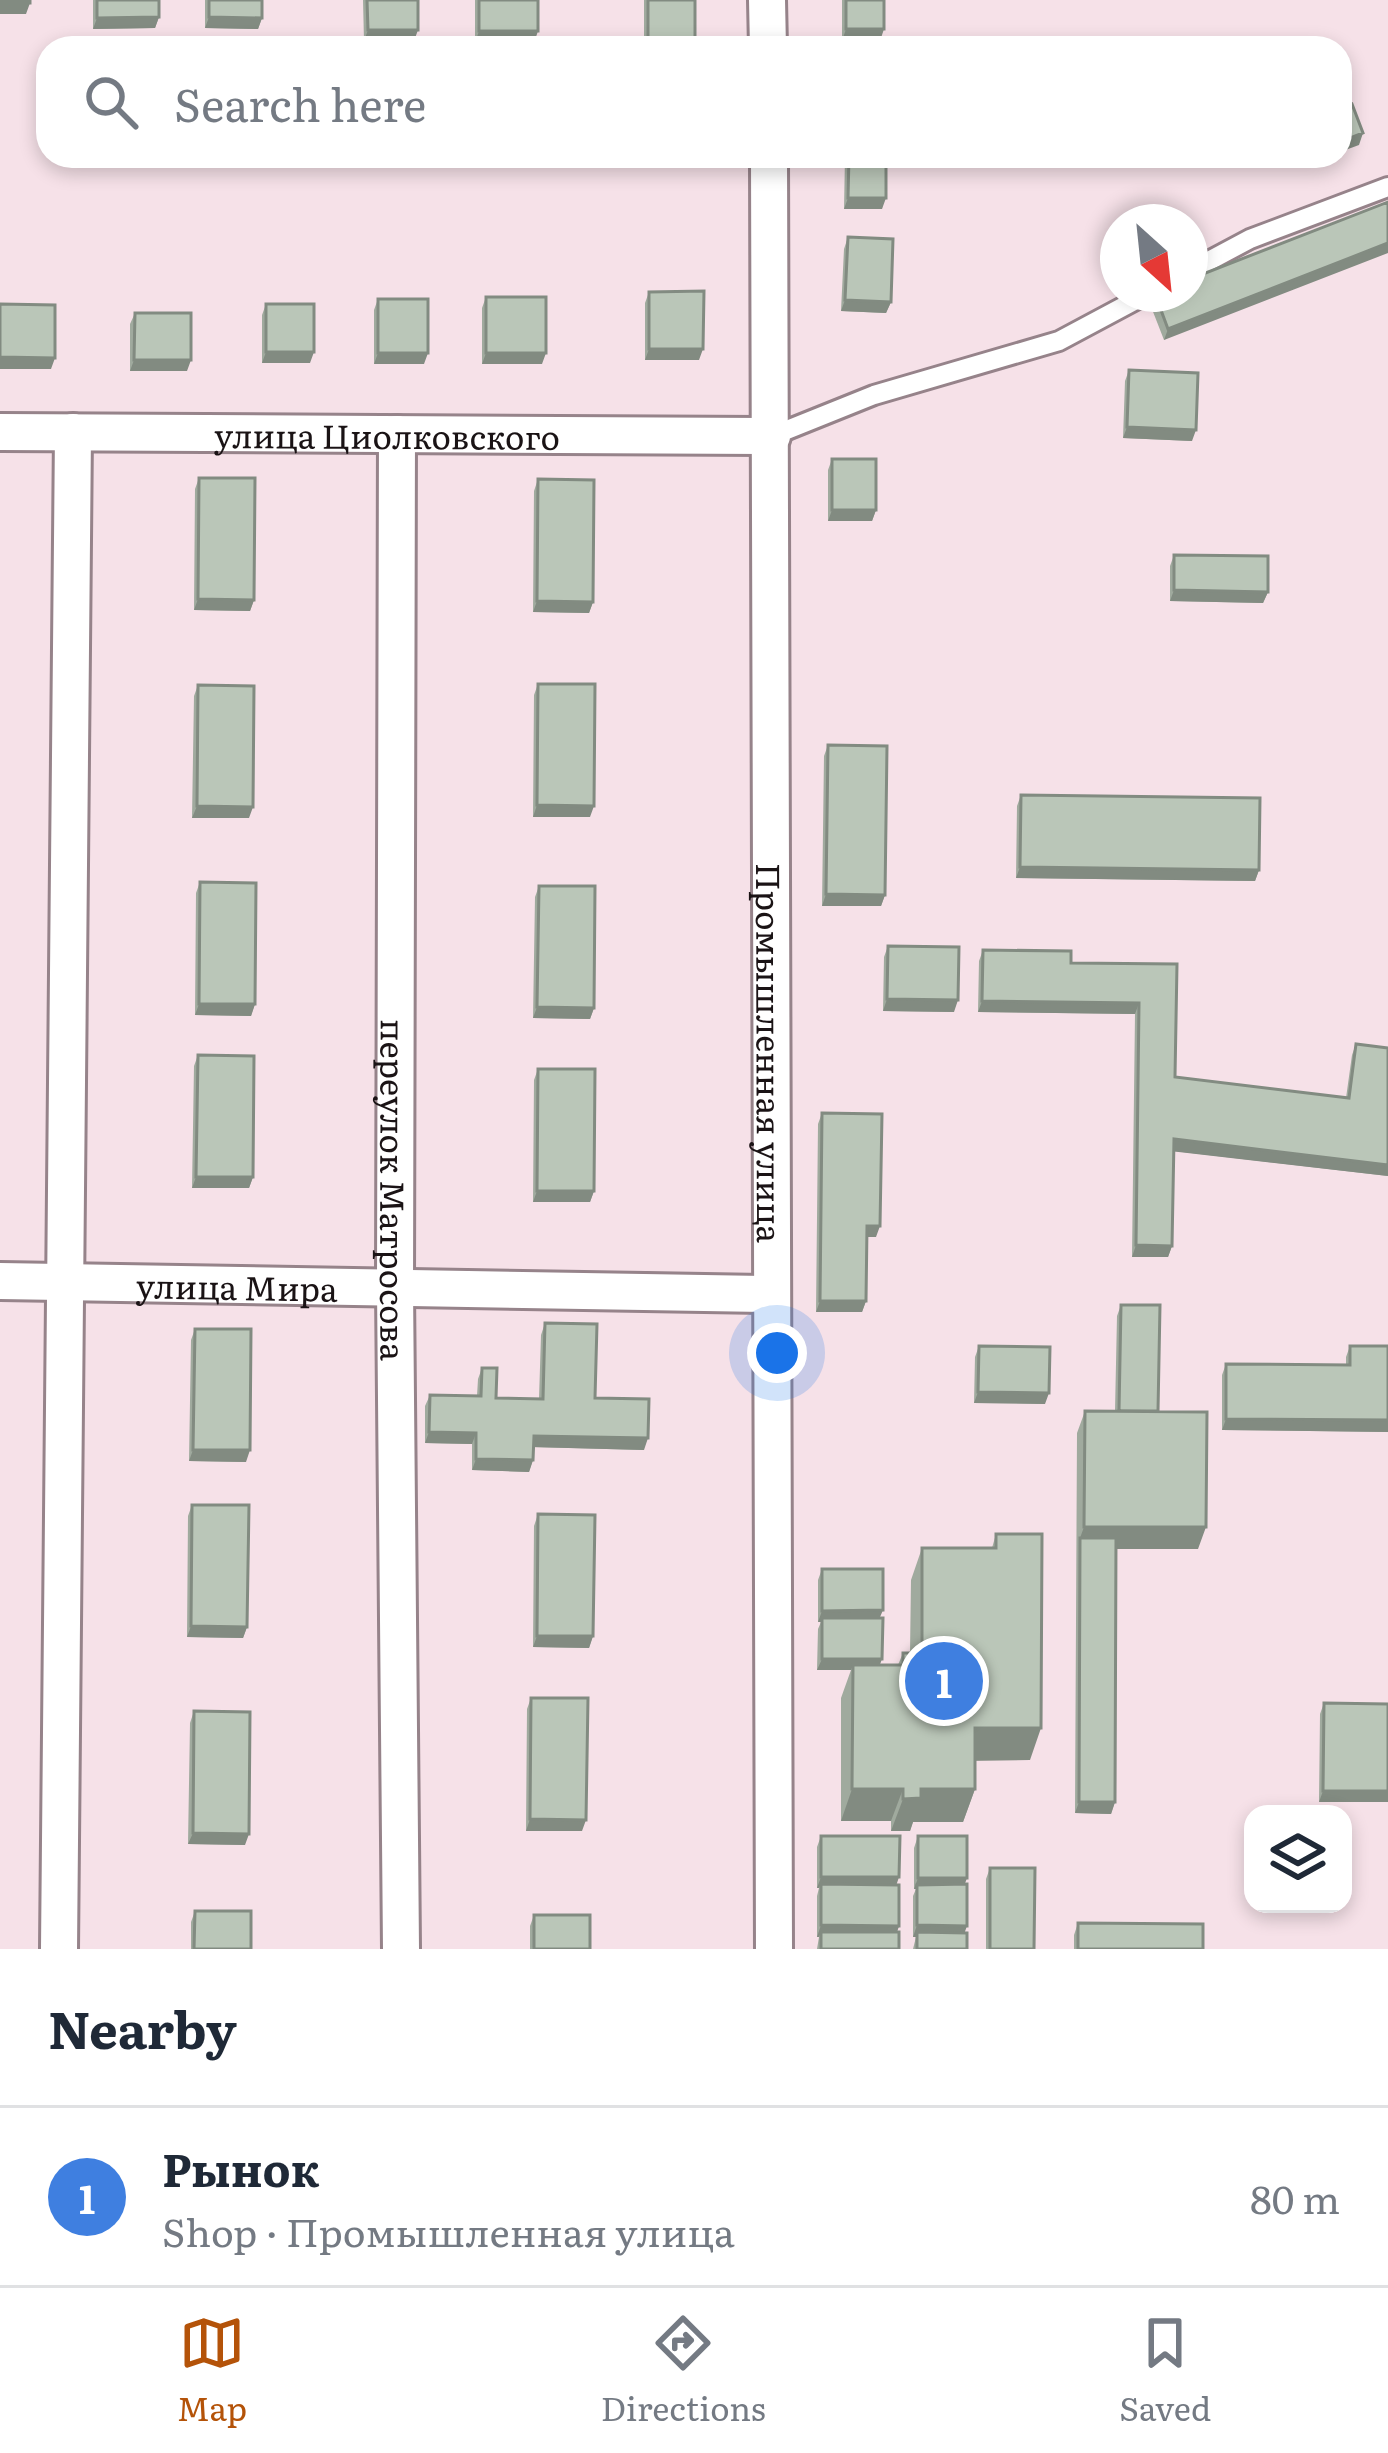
<!DOCTYPE html>
<html lang="en">
<head>
<meta charset="utf-8">
<style>
	body { margin:0; font-family:Literata,serif; background:#f2f2f3; color:#1f2937 }
	.controls { position:absolute; right:36px; bottom:36px; display:grid; overflow:hidden; border-radius:24px; box-shadow:0 6px 18px #0003 }
	.controls button { width:108px; height:108px; display:grid; place-items:center; padding:0; border:0; border-bottom:3px solid #e0e1e3; background:#fff; color:#1f2937; font:60px sans-serif }
	.compass { position:absolute; left:1100px; top:204px; width:108px; height:108px; border-radius:50%; background:#fff; box-shadow:0 6px 18px #0003; rotate:153deg }
	.you { position:absolute; left:777px; top:1353px; width:42px; height:42px; margin:-30px; border:9px solid #fff; border-radius:50%; background:#1a73e8; box-shadow:0 0 0 18px #1a73e833 }
	.badge { display:grid; place-items:center; width:78px; height:78px; border-radius:50%; background:#b45309; color:#fff; font-size:39px; font-weight:700 }
	.pin { position:absolute; translate:-50% -50%; border:6px solid #fff; box-shadow:0 3px 12px #0006 }
	.list { margin:0; padding:0; list-style:none }
	h2 { display:flex; justify-content:space-between; align-items:center; height:156px; margin:0; padding:0 48px; font-size:51px }
	h2 small { font-size:39px; font-weight:400; color:#747a83 }
	.list li { display:grid; grid-template-columns:78px 1fr auto; gap:36px; align-items:center; box-sizing:border-box; height:180px; padding:0 48px; border-top:3px solid #e0e1e3 }
	.list b { display:block; font-size:45px; white-space:nowrap }
	.list p { margin:0; font-size:39px; white-space:nowrap; color:#747a83 }
	.list em { font-size:39px; font-style:normal; color:#747a83 }
	.icon { flex:none; width:66px; height:66px; fill:none; stroke:currentColor; stroke-width:2; stroke-linecap:round; stroke-linejoin:round }
	.map { position:relative; flex:none; width:1388px; height:1949px; overflow:hidden }
	.search { position:absolute; background:#fff; box-shadow:0 6px 18px #0003; left:36px; right:36px; top:36px; height:132px; display:flex; align-items:center; gap:30px; box-sizing:border-box; padding:0 42px; border-radius:36px; color:#747a83; font-size:45px }
	.sheet { height:336px; background:#fff }
	nav { display:flex; justify-content:space-around; align-items:center; box-sizing:border-box; height:168px; border-top:3px solid #e0e1e3; background:#fff; font-size:33px; color:#747a83 }
	nav a { display:grid; justify-items:center; gap:6px }
	nav .on { color:#b45309 }
	.map>svg:first-child { display:block }
	.lines { fill:none; stroke-linecap:round; stroke-linejoin:round }
	.service-casing { stroke:#96838a; stroke-width:24 }
	.minor-casing { stroke:#96838a; stroke-width:42 }
	.service { stroke:#fff; stroke-width:18 }
	.minor { stroke:#fff; stroke-width:36 }
	.wall { fill:#a0aa9e }
	.shaded-wall { fill:#828b81 }
	.building { fill:#bac6b8; stroke:#828b81; stroke-width:3 }
	.labels { text-anchor:middle; dominant-baseline:central; stroke-width:9; stroke-linejoin:round; paint-order:stroke }
	.street-label { font-size:33px; fill:#1a1315; stroke:#fff }
</style>
</head>
<body>
<div class="map">
<svg width="1388" height="1949" viewBox="0 0 1388 1949">
	<rect width="100%" height="100%" fill="#f6e1e8"/>
	<g class="lines">
		<g class="service-casing">
			<path id="service" d="M1190,271L1250,239L1388,187
				M772,436L874,395L1059,341L1147,294"/>
		</g>
		<g class="minor-casing">
			<g id="minor">
				<path d="M767,0L768,48"/>
				<path id="s1" d="M769,156L774,1949"/>
				<path id="s2" d="M0,432L772,436"/>
				<path id="s3" d="M397,434L395,1288L401,1949"/>
				<path id="s4" d="M0,1281L765,1294"/>
				<path d="M59,1949L73,432"/>
			</g>
		</g>
		<use href="#service" class="service"/>
		<use href="#minor" class="minor"/>
	</g>
	<path class="wall" d="M93,0H159V17L155,28L93,29Z
		M205,0H262V18L258,29L205,28Z
		M363,0H418L414,41H364Z
		M475,0H538L534,43H475Z
		M644,0H695L693,48H644Z
		M842,0H884L880,41H842Z
		M845,156H886L882,209H844Z
		M1388,202L1164,340L1150,304L1154,294Z
		M848,237L891,302L886,313L841,311L844,249Z
		M649,292L699,360H645V303Z
		M486,297L542,364H482V308Z
		M378,299L424,364H374V310Z
		M266,304L310,363H262V315Z
		M135,313L187,371H130V324Z
		M1129,370L1192,441L1123,438L1125,381Z
		M832,459L876,510L872,521H828V470Z
		M199,478L254,600L250,611L194,610L195,489Z
		M538,479L593,602L589,613L533,612L534,491Z
		M1174,555L1268,592L1263,603L1170,601V566Z
		M538,684L590,817H533L534,695Z
		M198,685L249,818H192L194,696Z
		M828,745L885,895L881,906H822L824,756Z
		M1021,795L1259,870L1255,881L1016,878L1017,806Z
		M200,882L255,1004L251,1016L195,1015L196,893Z
		M539,886L594,1008L590,1019L533,1018L535,897Z
		M888,946L954,1012L883,1011L884,957Z
		M983,950L1071,963L1177,964L1175,1077L1346,1098L1352,1055L1356,1044L1388,1048V1176L1174,1151L1172,1246L1168,1257H1132L1135,1014L978,1012L979,961Z
		M198,1055L253,1177L249,1188H192L194,1066Z
		M538,1069L594,1191L590,1202H533L534,1080Z
		M822,1113L876,1237H867L866,1301L862,1312H816L818,1124Z
		M1121,1305L1158,1411L1198,1549H1116L1115,1802L1111,1814L1075,1813L1077,1433L1085,1411H1115L1117,1316Z
		M545,1323L595,1398L644,1450L534,1447L533,1460L529,1472L472,1470V1444L425,1443V1406L430,1395L477,1396L478,1379L482,1368L496,1398L539,1399L541,1335Z
		M195,1329L246,1462L189,1461L191,1340Z
		M979,1346L1045,1404L974,1403L975,1357Z
		M1350,1346H1388V1432L1222,1430V1375L1226,1364L1346,1365V1357Z
		M192,1505L247,1627L243,1638L187,1637L188,1516Z
		M538,1514L593,1636L589,1648L533,1647L534,1526Z
		M996,1534L1030,1760H975V1789L963,1822H913L910,1831H891V1821H841V1698L851,1670H817L818,1629L821,1622H818V1580L822,1569L880,1618V1665H898L903,1653H910L911,1580L922,1548H992Z
		M531,1698L582,1831H526L527,1709Z
		M1324,1703L1388,1726V1802H1319L1320,1714Z
		M194,1711L245,1845L188,1844L190,1723Z
		M821,1836L897,1885L899,1926L897,1932L899,1949H817L819,1937H817V1896L819,1888H817V1847Z
		M918,1836L964,1884V1933L967,1949H913L916,1937H913V1896L916,1889H914V1848Z
		M990,1868L1034,1949H986V1879Z
		M195,1911L251,1949H191V1922Z
		M534,1915L590,1949H530V1926Z
		M1078,1923L1203,1949H1074V1935Z"/>
	<path class="shaded-wall" d="M0,3H30L26,14H0Z
		M159,17L155,28L93,29L97,18Z
		M209,17L262,18L258,29L205,28Z
		M846,29H884L880,41H842Z
		M368,30H418L414,41H364Z
		M479,31H538L534,43H475Z
		M648,42H695L693,48H646Z
		M1363,133L1359,145L1340,152V142Z
		M648,156H694L690,167H645Z
		M848,198H886L882,209H844Z
		M1388,243V253L1164,340L1168,329Z
		M845,300L891,302L886,313L841,311Z
		M649,349H703L699,360H645Z
		M266,352H314L310,363H262Z
		M378,353H428L424,364H374Z
		M486,353H546L542,364H482Z
		M0,357L55,358L51,369H0Z
		M134,360H191L187,371H130Z
		M1127,427L1196,430L1192,441L1123,438Z
		M832,510H876L872,521H828Z
		M1174,590L1268,592L1263,603L1170,601Z
		M198,599L254,600L250,611L194,610Z
		M537,601L593,602L589,613L533,612Z
		M537,805L594,806L590,817H533Z
		M197,806L253,807L249,818H192Z
		M1020,867L1259,870L1255,881L1016,878Z
		M826,894L885,895L881,906H822Z
		M887,999L958,1000L954,1012L883,1011Z
		M982,1001L1139,1003L1135,1014L978,1012Z
		M199,1004H255L251,1016L195,1015Z
		M537,1007L594,1008L590,1019L533,1018Z
		M1174,1139L1388,1165V1176L1170,1151Z
		M196,1177H253L249,1188H192Z
		M537,1191H594L590,1202H533Z
		M867,1226H880L876,1237H863Z
		M1136,1245L1172,1246L1168,1257H1132Z
		M820,1301H866L862,1312H816Z
		M978,1392L1049,1393L1045,1404L974,1403Z
		M1226,1419L1388,1420V1432L1222,1430Z
		M429,1432L476,1433L472,1444L425,1443Z
		M534,1436L648,1438L644,1450L530,1447Z
		M193,1450H250L246,1462L189,1461Z
		M476,1459L533,1460L529,1472L472,1470Z
		M1084,1527H1206L1198,1549H1080V1538Z
		M883,1610L878,1622H818L822,1611Z
		M191,1626L247,1627L243,1638L187,1637Z
		M537,1636H593L589,1648L533,1647Z
		M822,1659H882L878,1670L853,1665L851,1670H817Z
		M975,1728H1041L1030,1760L964,1761Z
		M852,1789H903L891,1821H841Z
		M921,1789H975L963,1822H913L910,1831H891L903,1799Z
		M1323,1791H1388V1802H1319Z
		M1079,1802H1115L1111,1814L1075,1813Z
		M530,1819L586,1820L582,1831H526Z
		M193,1833L249,1834L245,1845L188,1844Z
		M821,1877H899L895,1889L821,1884L819,1888H817Z
		M918,1878H967L963,1889L917,1885L916,1889H914Z
		M821,1925L899,1926L895,1937L821,1932L819,1937H817Z
		M917,1925L967,1926L963,1937L917,1932L916,1937H913Z"/>
	<path class="building" d="M0,0H30V3H0Z
		M97,0H159V17L97,18Z
		M209,0H262V18L209,17Z
		M367,0H418V30H368Z
		M479,0H538V31H479Z
		M648,0H695V42H648Z
		M846,0H884V29H846Z
		M1352,104L1363,133L1340,142V109Z
		M849,156H886V198H848Z
		M1388,202V243L1168,329L1155,294H1190V279Z
		M848,237L893,239L891,302L845,300Z
		M704,291L703,349H649V292Z
		M486,297H546V353H486Z
		M378,299H428V353H378Z
		M0,304L55,305V358L0,357Z
		M266,304H314V352H266Z
		M135,313H191V360H134Z
		M1129,370L1198,373L1196,430L1127,427Z
		M832,459H876V510H832Z
		M199,478H255L254,600L198,599Z
		M538,479L594,480L593,602L537,601Z
		M1174,555L1268,556V592L1174,590Z
		M538,684H595L594,806L537,805Z
		M198,685L254,686L253,807L197,806Z
		M828,745L887,746L885,895L826,894Z
		M1021,795L1260,798L1259,870L1020,867Z
		M200,882L256,883L255,1004H199Z
		M539,886H595L594,1008L537,1007Z
		M888,946L959,947L958,1000L887,999Z
		M983,950L1071,951V963L1177,964L1175,1077L1349,1098L1356,1044L1388,1048V1165L1174,1139L1172,1246L1136,1245L1139,1003L982,1001Z
		M198,1055L254,1056L253,1177H196Z
		M538,1069H595L594,1191H537Z
		M822,1113L882,1114L880,1226H867L866,1301H820Z
		M1121,1305H1160L1158,1411H1119Z
		M545,1323L597,1324L595,1398L649,1399L648,1438L534,1436L533,1460L476,1459V1433L429,1432L430,1395L481,1396L482,1368H497L496,1398L543,1399Z
		M195,1329H251L250,1450H193Z
		M979,1346L1050,1347L1049,1393L978,1392Z
		M1350,1346H1388V1420L1226,1419V1364L1350,1365Z
		M1085,1411L1207,1412L1206,1527H1084Z
		M192,1505H249L247,1627L191,1626Z
		M538,1514L595,1515L593,1636H537Z
		M996,1534H1042L1041,1728H975V1789H921V1798L903,1799V1789H852L853,1665H903V1653H922V1548H996Z
		M1080,1538H1116L1115,1802H1079Z
		M822,1569H883V1610L822,1611Z
		M822,1618H883L882,1659H822Z
		M531,1698H588L586,1820L530,1819Z
		M1324,1703L1388,1704V1791H1323Z
		M194,1711L250,1712L249,1834L193,1833Z
		M821,1836H900L899,1877H821Z
		M918,1836H967V1878H918Z
		M990,1868H1035L1034,1949H990Z
		M821,1884L899,1885V1926L821,1925Z
		M967,1884V1926L917,1925V1885Z
		M195,1911H251V1949H194Z
		M534,1915H590V1949H534Z
		M1078,1923L1203,1924V1949H1078Z
		M821,1932H899V1949H821Z
		M917,1932L967,1933V1949H917Z"/>
	<g class="labels">
		<g class="street-label">
			<text stroke="none"><textPath href="#s2" startOffset="387">улица Циолковского</textPath></text>
			<text stroke="none"><textPath href="#s1" startOffset="897">Промышленная улица</textPath></text>
			<text stroke="none"><textPath href="#s3" startOffset="756">переулок Матросова</textPath></text>
			<text stroke="none"><textPath href="#s4" startOffset="237">улица Мира</textPath></text>
		</g>
	</g>
</svg>
<div class="controls">
<button><svg class="icon" aria-label="layers" viewBox="0 0 24 24"><path d="M12 4l9 5-9 5-9-5zM3 14l9 5 9-5"/></svg></button>
</div>
<svg class="compass" viewBox="-18 -18 36 36"><path d="M0-13l5 13h-10z" fill="#e53935"/><path d="M0 13l5-13h-10z" fill="#747a83"/></svg>
<div class="you"></div>
<div class="pin badge" style="left:944px;top:1681px;background:#3f7fe0">1</div>
<div class="search"><svg class="icon" aria-label="search" viewBox="0 0 24 24"><circle cx="10" cy="10" r="6"/><path d="M15 15l6 6"/></svg>Search here</div>
</div>
<section class="sheet">
<h2>Nearby<small></small></h2>
<ul class="list">
<li><span class="badge" style="background:#3f7fe0">1</span><div><b>Рынок</b><p>Shop · Промышленная улица</p></div><em>80 m</em></li>
</ul>
</section>
<nav>
<a class="on"><svg class="icon" aria-label="map" viewBox="0 0 24 24"><path d="M3 6l6-2 6 2 6-2v14l-6 2-6-2-6 2zM9 4v14M15 6v14"/></svg>Map</a>
<a><svg class="icon" aria-label="directions" viewBox="0 0 24 24"><path d="M12 3l9 9-9 9-9-9zM9 14v-3h6M13 9l2 2-2 2"/></svg>Directions</a>
<a><svg class="icon" aria-label="saved" viewBox="0 0 24 24"><path d="M7 4h10v16l-5-4-5 4z"/></svg>Saved</a>
</nav>
</body>
</html>
